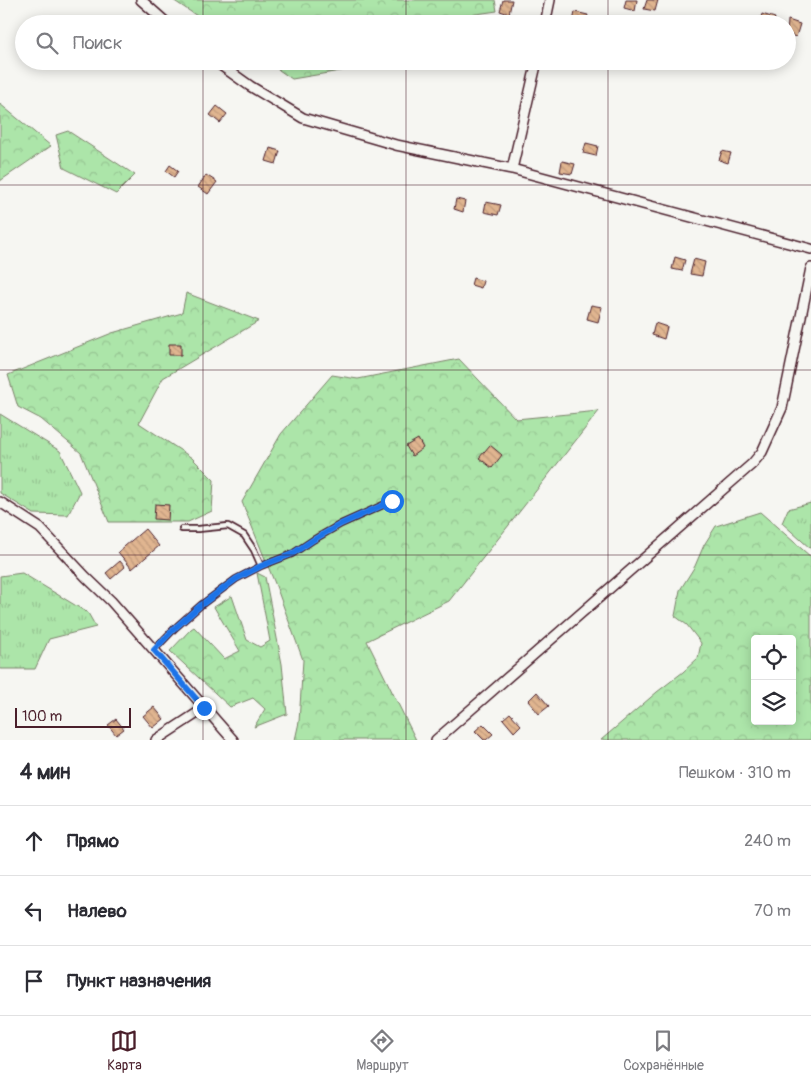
<!DOCTYPE html>
<html lang="ru">
<head>
<meta charset="utf-8">
<style>
	body { margin:0; font-family:Pangolin,sans-serif; background:#f7f7f7; color:#2b2b33 }
	.controls { position:absolute; right:15px; bottom:15px; display:grid; overflow:hidden; border-radius:5px; box-shadow:0 2px 12px #0003 }
	.controls button { width:45px; height:45px; display:grid; place-items:center; padding:0; border:0; border-bottom:1px solid #e1e1e2; background:#fff; color:#2b2b33; font:25px sans-serif }
	.scale { position:absolute; left:15px; bottom:12px; width:116px; box-sizing:border-box; padding-left:5px; border:2px solid #4a1f2b; border-top:0; font-size:14px; line-height:18px; white-space:nowrap; color:#4a1f2b; -webkit-text-stroke:4px #f6f6f2; paint-order:stroke }
	.stop { position:absolute; width:15px; height:15px; margin:-11px; border:4px solid #1a73e8; border-radius:50%; background:#fff }
	.stop.end { background:#1a73e8; border-color:#fff; box-shadow:0 1px 5px #0008 }
	.list { margin:0; padding:0; list-style:none }
	h2 { display:flex; justify-content:space-between; align-items:center; height:65px; margin:0; padding:0 20px; font-size:21px }
	h2 small { font-size:16px; font-weight:400; color:#7c7c81 }
	.list li { display:grid; grid-template-columns:32px 1fr auto; gap:15px; align-items:center; box-sizing:border-box; height:70px; padding:0 20px; border-top:1px solid #e1e1e2 }
	.list b { display:block; font-size:19px; white-space:nowrap }
	.list em { font-size:16px; font-style:normal; color:#7c7c81 }
	.icon { flex:none; width:28px; height:28px; fill:none; stroke:currentColor; stroke-width:2; stroke-linecap:round; stroke-linejoin:round }
	.map { position:relative; flex:none; width:811px; height:740px; overflow:hidden }
	.search { position:absolute; background:#fff; box-shadow:0 2px 12px #0003; left:15px; right:15px; top:15px; height:55px; display:flex; align-items:center; gap:12px; box-sizing:border-box; padding:0 18px; border-radius:28px; color:#7c7c81; font-size:19px }
	.sheet { height:275px; background:#fff }
	nav { display:flex; justify-content:space-around; align-items:center; box-sizing:border-box; height:70px; border-top:1px solid #e1e1e2; background:#fff; font-size:14px; color:#7c7c81 }
	nav a { display:grid; justify-items:center; gap:2px }
	nav .on { color:#4a1f2b }
	.map>svg:first-child { display:block }
	.grass { fill:url(#grass-tufts); stroke:#7b826a }
	.forest { fill:url(#forest-crowns); stroke:#7b826a; fill-rule:evenodd }
	.building { fill:url(#building-back-hatch); stroke:#4a1f2b }
	.lines { fill:none; stroke-linecap:round; stroke-linejoin:round }
	.lane-casing { stroke:#4a1f2b; stroke-width:8 }
	.street-casing { stroke:#4a1f2b; stroke-width:12 }
	.lane { stroke:#f6f6f2; stroke-width:4.5 }
	.street { stroke:#f6f6f2; stroke-width:9 }
	.route { stroke:#1a73e8; stroke-width:6 }
	.grid { fill:none; stroke:#4a1f2b; stroke-width:1; stroke-opacity:0.55 }
</style>
</head>
<body>
<div class="map">
<svg width="811" height="740" viewBox="0 0 811 740">
	<defs>
		<pattern id="grass-tufts" width="24" height="20" patternUnits="userSpaceOnUse" patternTransform="scale(1.25)"><rect width="24" height="20" fill="#ace5a9"/><path d="M3 7l-1-3M5 7V3M7 7l1-3M15 17l-1-3M17 17v-4M19 17l1-3" fill="none" stroke="#96c492"/></pattern>
		<pattern id="forest-crowns" width="20" height="18" patternUnits="userSpaceOnUse" patternTransform="scale(1.25)"><rect width="20" height="18" fill="#ace5a9"/><path d="M2 6a3 3 0 1 1 6 0M12 15a3 3 0 1 1 6 0" fill="none" stroke="#96c492"/></pattern>
		<pattern id="building-back-hatch" width="6" height="6" patternUnits="userSpaceOnUse" patternTransform="scale(1.25)"><rect width="6" height="6" fill="#e0b590"/><path d="M-1 5l2 2M0 0l6 6M5-1l2 2" fill="none" stroke="#c29b7c"/></pattern>
	</defs>
	<rect width="100%" height="100%" fill="#f6f6f2"/>
	<filter id="ink" filterUnits="userSpaceOnUse"><feTurbulence type="fractalNoise" baseFrequency=".02" numOctaves="2"/><feDisplacementMap in="SourceGraphic" scale="10" xChannelSelector="R" yChannelSelector="G"/><feConvolveMatrix kernelMatrix="1 2 1 2 8 2 1 2 1" color-interpolation-filters="sRGB"/></filter>
	<g filter="url(#ink)">
		<path class="grass" d="M0,414L60,451L80,492L68,515L34,514L0,493Z
			M811,503V549L782,523L788,509Z
			M22,573L88,613L96,627L49,639L35,669H0V576Z"/>
		<path class="forest" d="M173,0H495L497,11L421,22L419,24H209Z
			M266,61H372L364,67L292,79Z
			M0,104L51,146L0,181Z
			M68,131L135,175L116,194L64,168L56,135Z
			M186,293L259,321L163,378L139,423L192,458L214,480L212,511L188,522H109L81,453L41,419L18,407L8,375L112,333L182,313Z
			M459,359L516,419L599,411L449,601L367,641L416,740H295L299,722L303,660L276,586L242,502L281,434L332,375L358,379Z
			M760,512L811,557V740H601L657,692L683,672L698,658L701,643L687,625L675,616L680,590L695,566L704,545L716,526ZM755,639H792V721H755Z
			M257,573L265,577L282,664L287,714L254,727L265,709L253,698L230,707L170,651L191,629L194,627L224,659L240,651L214,607L232,596L247,640L260,647L270,641Z"/>
		<path class="building" d="M503,0H512L509,14L500,11Z
			M626,0H637L635,11L624,8Z
			M647,0H658L655,11L644,9Z
			M575,12L588,15L585,24L573,22Z
			M762,14L775,18L773,24H759Z
			M788,20L800,24L796,37L787,34Z
			M217,106L227,114L220,123L210,115Z
			M586,143L598,146L596,156L583,153Z
			M270,148L280,151L276,164L266,161Z
			M722,151L731,153L728,163L719,160Z
			M562,161L575,164L572,174L560,172Z
			M170,165L178,171L174,177L166,171Z
			M206,175L217,182L208,194L198,187Z
			M456,199L465,201L463,212L454,209Z
			M486,202L501,205L498,215L484,212Z
			M675,257L685,260L682,271L672,269Z
			M694,259L705,262L702,276L690,274Z
			M473,278L483,281L481,288L471,285Z
			M591,305L602,307L598,322L587,319Z
			M655,323L667,327L664,339L652,335Z
			M169,344H181V355H169Z
			M418,439L423,448L412,456L406,446Z
			M490,445L502,455L492,468L479,458Z
			M155,504L169,505L168,520L154,519Z
			M145,529L159,546L132,569L118,552Z
			M120,561L125,567L111,579L106,573Z
			M537,692L549,706L539,714L528,701Z
			M154,707L164,719L153,728L143,716Z
			M510,713L521,725L514,732L503,719Z
			M116,719L124,729L116,735L108,725Z
			M483,724L493,734L486,740H484L475,731Z"/>
		<g class="lines">
			<g class="lane-casing">
				<path id="lane" d="M182,529H198L228,526L244,535L254,550L261,566
					M154,650L175,628L201,605L236,579L261,566L292,554L313,540L341,524L392,501"/>
			</g>
			<g class="street-casing">
				<path id="street" d="M141,0L168,24
					M545,24L550,0
					M215,61L250,86L303,118L396,145L512,169L811,249
					M512,169L537,61
					M0,502L40,528L86,577L111,601L233,740
					M156,740L205,708
					M436,740L752,464L762,452L782,408L811,268"/>
			</g>
			<use href="#lane" class="lane"/>
			<use href="#street" class="street"/>
		</g>
	</g>
	<g class="lines" filter="url(#ink)">
		<path class="route" d="M204,708L154,650L175,628L201,605L236,579L261,566L292,554L313,540L341,524L392,501"/>
	</g>
	<path class="grid" d="M203,0V24M406,0V24M608,0V24M203,61V740M406,61V740M608,61V740M0,185H811M0,370H811M0,555H811"/>
</svg>
<div class="controls">
<button><svg class="icon" aria-label="locate" viewBox="0 0 24 24"><circle cx="12" cy="12" r="6"/><path d="M12 2v4M12 18v4M2 12h4M18 12h4"/></svg></button>
<button><svg class="icon" aria-label="layers" viewBox="0 0 24 24"><path d="M12 4l9 5-9 5-9-5zM3 14l9 5 9-5"/></svg></button>
</div>
<div class="scale">100 m</div>
<div class="stop" style="left:392px;top:501px"></div>
<div class="stop end" style="left:204px;top:708px"></div>
<div class="search"><svg class="icon" aria-label="search" viewBox="0 0 24 24"><circle cx="10" cy="10" r="6"/><path d="M15 15l6 6"/></svg>Поиск</div>
</div>
<section class="sheet">
<h2>4 мин<small>Пешком · 310 m</small></h2>
<ul class="list">
<li><svg class="icon" aria-label="ahead" viewBox="0 0 24 24"><path d="M12 20V5M6 11l6-6 6 6"/></svg><div><b>Прямо</b></div><em>240 m</em></li>
<li><svg class="icon" aria-label="left" viewBox="0 0 24 24"><path d="M17 20v-9H6M10 6l-5 5 5 5"/></svg><div><b>Налево</b></div><em>70 m</em></li>
<li><svg class="icon" aria-label="arrive" viewBox="0 0 24 24"><path d="M6 21V4h12l-3 4 3 4H6"/></svg><div><b>Пункт назначения</b></div></li>
</ul>
</section>
<nav>
<a class="on"><svg class="icon" aria-label="map" viewBox="0 0 24 24"><path d="M3 6l6-2 6 2 6-2v14l-6 2-6-2-6 2zM9 4v14M15 6v14"/></svg>Карта</a>
<a><svg class="icon" aria-label="directions" viewBox="0 0 24 24"><path d="M12 3l9 9-9 9-9-9zM9 14v-3h6M13 9l2 2-2 2"/></svg>Маршрут</a>
<a><svg class="icon" aria-label="saved" viewBox="0 0 24 24"><path d="M7 4h10v16l-5-4-5 4z"/></svg>Сохранённые</a>
</nav>
</body>
</html>
